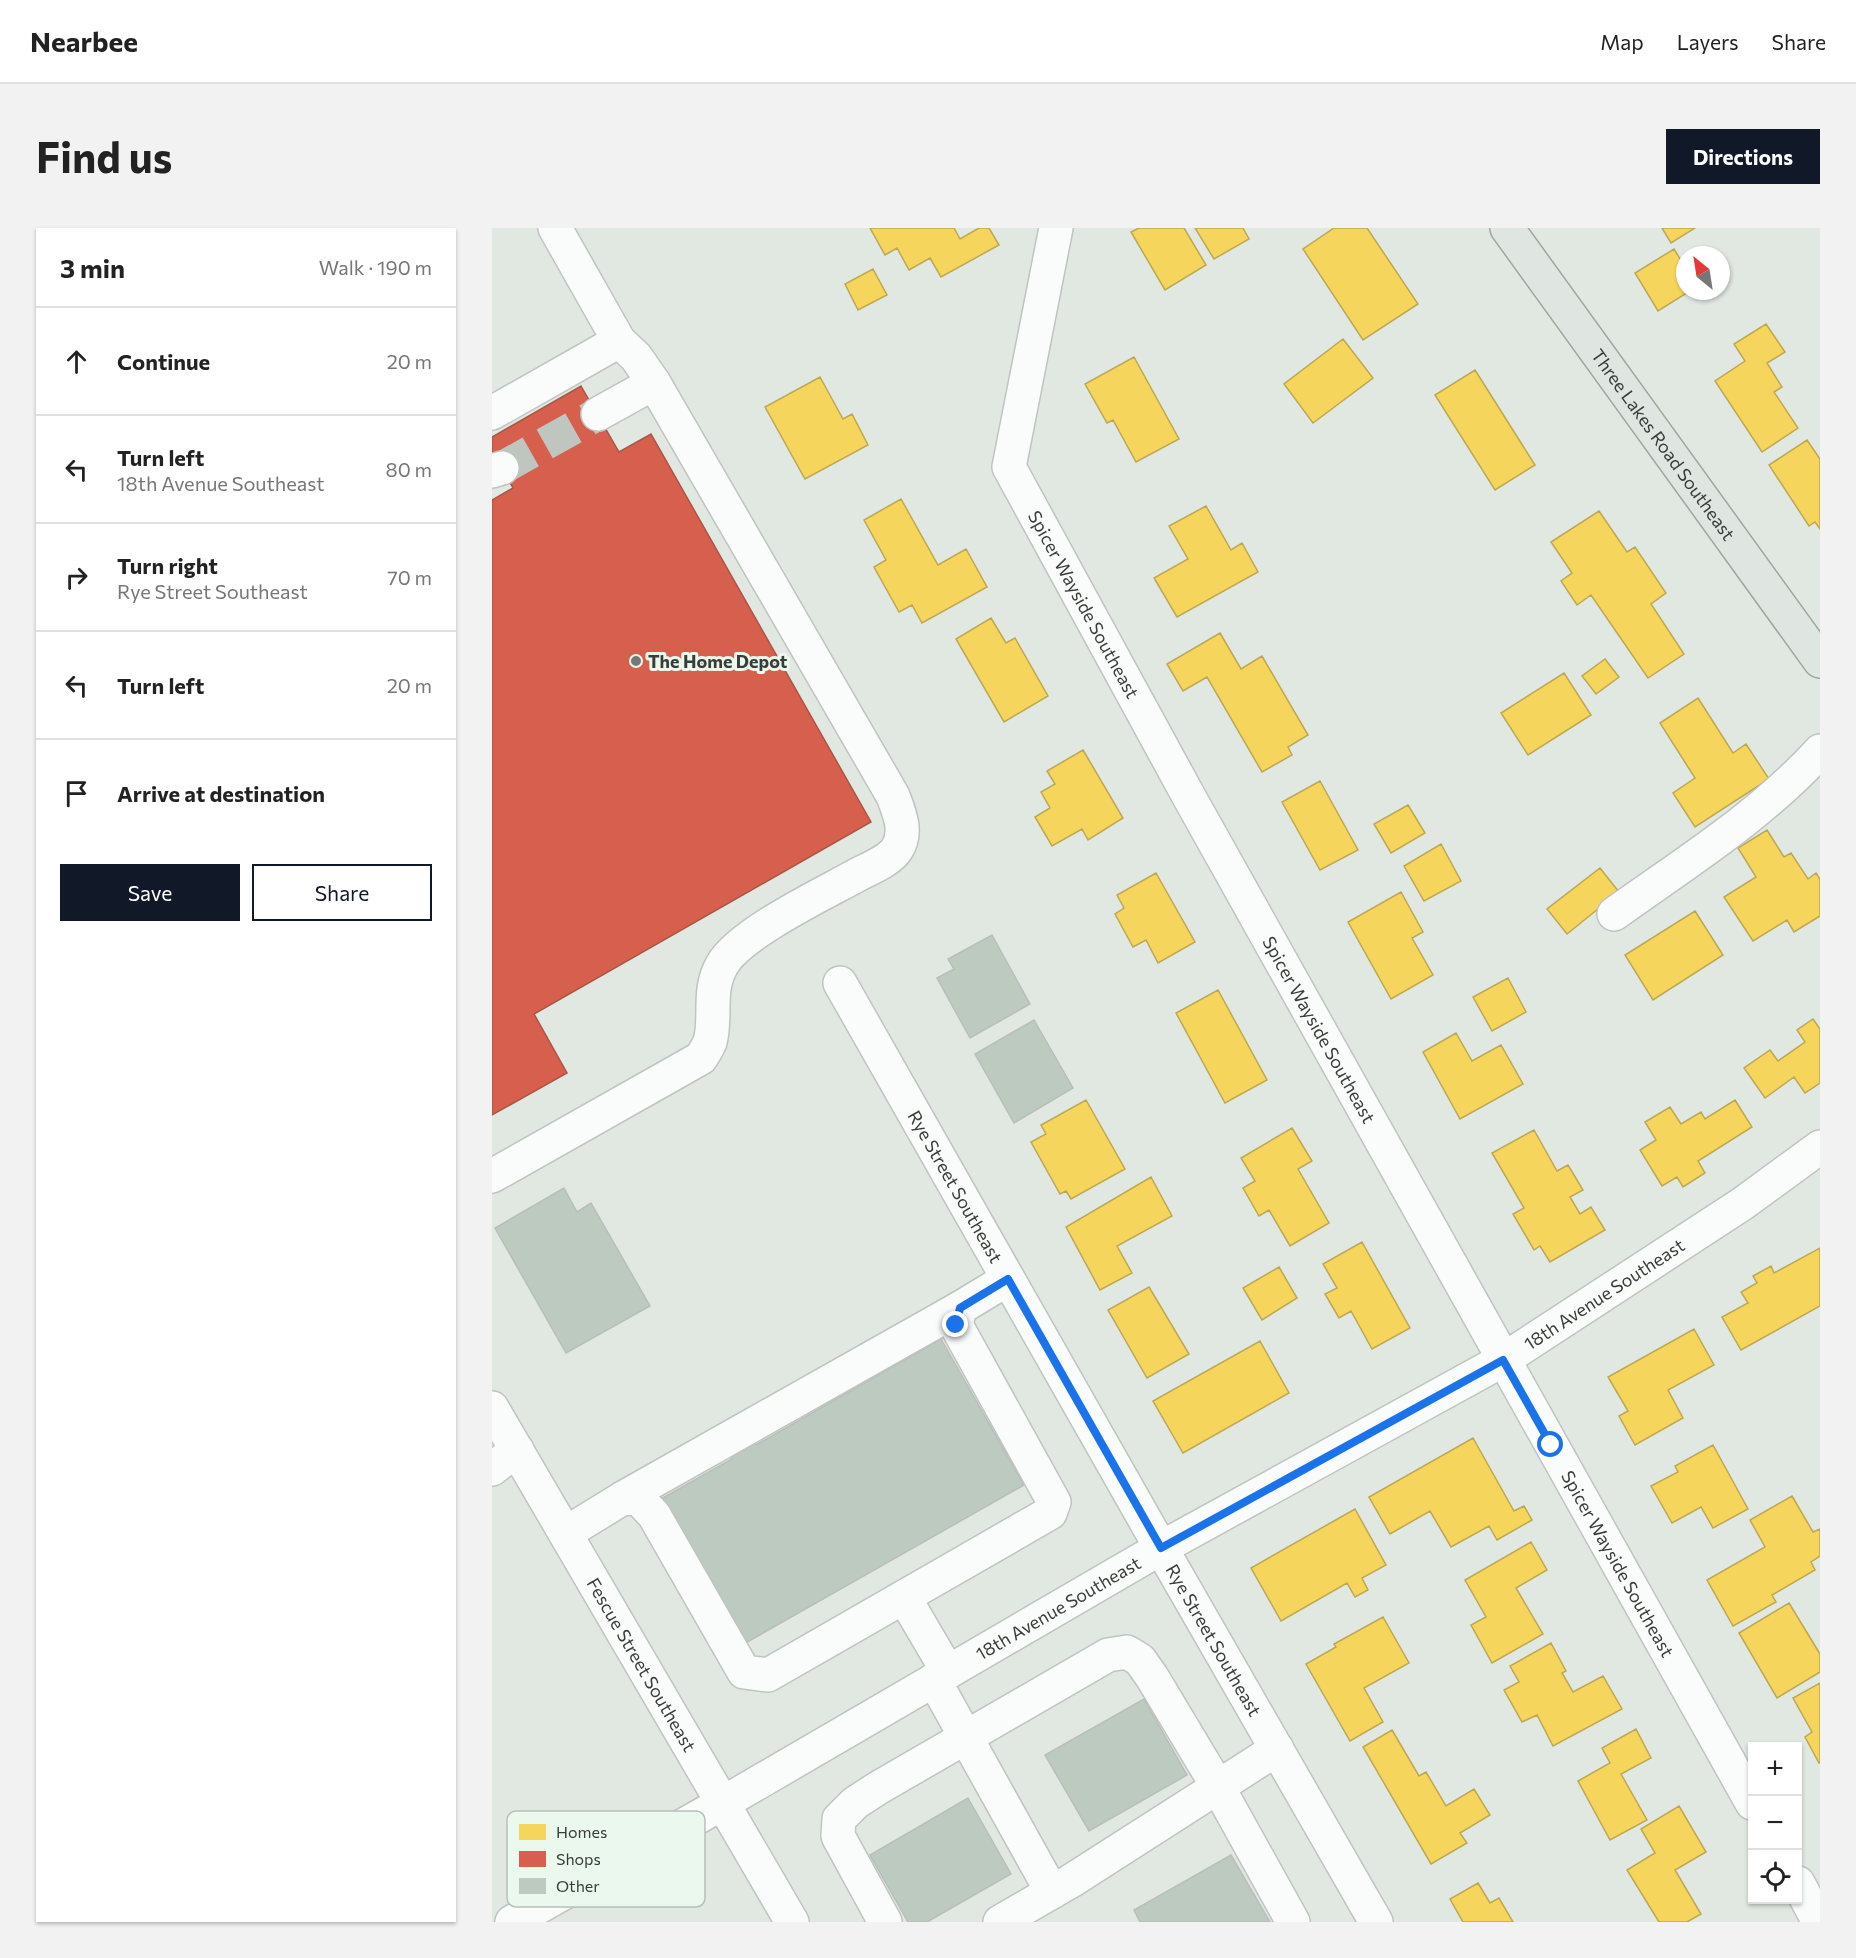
<!DOCTYPE html>
<html lang="en">
<head>
<meta charset="utf-8">
<style>
	body { margin:0; font-family:Commissioner,sans-serif; background:#f2f2f2; color:#222 }
	.controls { position:absolute; right:18px; bottom:18px; display:grid; overflow:hidden; border-radius:0px; box-shadow:0 2px 4px #0004 }
	.controls button { width:54px; height:54px; display:grid; place-items:center; padding:0; border:0; border-bottom:2px solid #e0e0e0; background:#fff; color:#222; font:30px sans-serif }
	.compass { position:absolute; left:1184px; top:18px; width:54px; height:54px; border-radius:50%; background:#fff; box-shadow:0 2px 4px #0004; rotate:330deg }
	.stop { position:absolute; width:18px; height:18px; margin:-14px; border:4px solid #1a73e8; border-radius:50%; background:#fff }
	.stop.end { background:#1a73e8; border-color:#fff; box-shadow:0 2px 6px #0008 }
	.list { margin:0; padding:0; list-style:none }
	h2 { display:flex; justify-content:space-between; align-items:center; height:78px; margin:0; padding:0 24px; font-size:26px }
	h2 small { font-size:20px; font-weight:400; color:#767676 }
	.list li { display:grid; grid-template-columns:39px 1fr auto; gap:18px; align-items:center; box-sizing:border-box; height:108px; padding:0 24px; border-top:2px solid #e0e0e0 }
	.list b { display:block; font-size:22px; white-space:nowrap }
	.list p { margin:0; font-size:20px; white-space:nowrap; color:#767676 }
	.list em { font-size:20px; font-style:normal; color:#767676 }
	.actions { display:flex; gap:12px; padding:18px 24px }
	.actions a { flex:1; padding:14px 0; border:2px solid #111827; border-radius:0px; text-align:center; font-size:21px; color:#111827 }
	.actions .main { background:#111827; color:#fff }
	.icon { flex:none; width:33px; height:33px; fill:none; stroke:currentColor; stroke-width:2; stroke-linecap:round; stroke-linejoin:round }
	.map { position:relative; flex:none; width:1328px; height:1694px; overflow:hidden; border-radius:0px }
	header { display:flex; align-items:center; gap:36px; box-sizing:border-box; height:84px; padding:0 30px; background:#fff; border-bottom:2px solid #e0e0e0 }
	header strong { font-size:28px }
	nav { display:flex; gap:33px; margin-inline-start:auto; font-size:21px }
	.intro { display:flex; align-items:center; justify-content:space-between; box-sizing:border-box; height:144px; padding:0 36px }
	h1 { margin:0; font-size:42px }
	.button { padding:15px 27px; border-radius:0px; background:#111827; color:#fff; font-size:21px; font-weight:700 }
	main { display:flex; gap:36px; padding:0 36px }
	aside { flex:1; background:#fff; border-radius:0px; box-shadow:0 2px 4px #0004 }
	.map>svg:first-child { display:block }
	.homes { fill:#f6d55c; stroke:#bda752; stroke-width:1.5 }
	.shops { fill:#d6604d; stroke:#a75647; stroke-width:1.5 }
	.building { fill:#bccabf; stroke:#b9beba; stroke-width:1.5 }
	.lines { fill:none; stroke-linecap:round; stroke-linejoin:round }
	.minor-tunnel { stroke:#bfc6c0; stroke-width:33; stroke-dasharray:33 16; stroke-linecap:butt }
	.minor-casing { stroke:#bfc4c0; stroke-width:36 }
	.major-casing { stroke:#9ca89e; stroke-width:36 }
	.minor { stroke:#fafcfb; stroke-width:33 }
	.major { stroke:#dfe5e1; stroke-width:33 }
	.route { stroke:#1a73e8; stroke-width:8 }
	.poi-dot { fill:#737974; stroke:#ebf8ee; stroke-width:2 }
	.labels { text-anchor:middle; dominant-baseline:central; stroke-width:6; stroke-linejoin:round; paint-order:stroke }
	.street-label { font-size:18px; fill:#383d39; stroke:#ebf8ee }
	.poi-label { font-size:18px; font-weight:bold; fill:#383d39; stroke:#ebf8ee; text-anchor:start }
	.key { fill:#ebf8ee; stroke:#b5c0b8; stroke-width:1.5 }
	.key-label { font-size:16px; fill:#383d39 }
</style>
</head>
<body>
<header>
<strong>Nearbee</strong>
<nav><a>Map</a><a>Layers</a><a>Share</a></nav>
</header>
<div class="intro"><h1>Find us</h1><a class="button">Directions</a></div>
<main>
<aside>
<h2>3 min<small>Walk · 190 m</small></h2>
<ul class="list">
<li><svg class="icon" aria-label="ahead" viewBox="0 0 24 24"><path d="M12 20V5M6 11l6-6 6 6"/></svg><div><b>Continue</b></div><em>20 m</em></li>
<li><svg class="icon" aria-label="left" viewBox="0 0 24 24"><path d="M17 20v-9H6M10 6l-5 5 5 5"/></svg><div><b>Turn left</b><p>18th Avenue Southeast</p></div><em>80 m</em></li>
<li><svg class="icon" aria-label="right" viewBox="0 0 24 24"><path d="M7 20v-9h11M14 6l5 5-5 5"/></svg><div><b>Turn right</b><p>Rye Street Southeast</p></div><em>70 m</em></li>
<li><svg class="icon" aria-label="left" viewBox="0 0 24 24"><path d="M17 20v-9H6M10 6l-5 5 5 5"/></svg><div><b>Turn left</b></div><em>20 m</em></li>
<li><svg class="icon" aria-label="arrive" viewBox="0 0 24 24"><path d="M6 21V4h12l-3 4 3 4H6"/></svg><div><b>Arrive at destination</b></div></li>
</ul>
<div class="actions"><a class="main">Save</a><a>Share</a></div>
</aside>
<div class="map">
<svg width="1328" height="1694" viewBox="0 0 1328 1694">
	<rect width="100%" height="100%" fill="#e1e8e2"/>
	<path class="homes" d="M378,0H462L468,11L487,0H497L507,17L449,49L438,30L417,42L405,20L393,27Z
		M647,0H692L714,37L673,62L639,4Z
		M703,0H751L757,11L722,31Z
		M842,0H875L926,76L871,112L811,21Z
		M1170,0H1203L1179,15Z
		M1182,21L1193,39V63H1198L1166,83L1143,45Z
		M381,41L395,67L366,82L353,56Z
		M1274,96L1293,124L1275,135L1290,159L1282,164L1306,200L1270,224L1223,153L1253,133L1242,116Z
		M851,111L881,150L821,195L792,156Z
		M642,129L687,211L644,234L621,192L615,195L593,156Z
		M983,142L1043,237L1003,262L943,167Z
		M328,149L351,191L360,186L376,217L313,251L273,179Z
		M1315,212L1328,231V301L1323,294L1317,298L1277,237Z
		M409,271L446,337L474,321L495,359L430,395L420,377L407,384L382,339L394,332L372,292Z
		M714,278L739,322L750,315L766,344L685,389L662,350L696,331L677,298Z
		M1107,283L1135,324L1143,319L1174,365L1159,376L1192,426L1156,450L1099,367L1085,377L1069,353L1080,345L1059,314Z
		M499,390L514,415L523,410L556,468L512,494L464,411Z
		M728,405L749,441L770,428L816,507L796,519L800,527L770,544L715,449L691,463L675,436Z
		M1113,431L1127,449L1104,466L1090,448Z
		M1072,445L1099,487L1036,527L1009,485Z
		M1206,470L1241,525L1254,516L1277,551L1203,599L1181,565L1203,550L1168,495Z
		M591,522L631,590L596,612L590,601L560,618L543,589L558,580L549,564L563,556L555,543Z
		M828,553L866,622L828,642L790,574Z
		M916,577L933,605L899,625L882,596Z
		M1275,602L1292,629L1299,625L1316,651L1324,645L1328,651V688L1302,704L1295,692L1261,713L1232,669L1264,649L1246,620Z
		M949,616L969,653L932,673L912,638Z
		M1108,640L1127,664L1075,706L1055,681Z
		M664,645L703,714L666,735L654,712L641,719L623,686L632,680L625,667Z
		M909,664L931,704L920,710L941,747L899,771L856,694Z
		M1203,683L1231,727L1161,772L1133,727Z
		M1016,750L1034,784L1000,803L981,769Z
		M726,762L775,852L733,875L684,785Z
		M1321,791L1328,801V855L1313,865L1302,849L1273,870L1252,840L1278,822L1286,833L1313,814L1305,802Z
		M964,805L980,833L1009,817L1031,856L968,891L931,824Z
		M594,872L633,941L579,971L574,963L568,966L539,914L554,906L549,897Z
		M1243,872L1260,899L1206,933L1213,945L1191,959L1185,949L1170,958L1148,922L1164,912L1153,894L1178,879L1189,896L1209,884L1213,891Z
		M800,900L820,933L806,941L837,995L798,1018L777,982L767,988L751,960L763,953L749,930Z
		M1042,902L1065,943L1076,937L1091,962L1078,969L1088,986L1099,979L1113,1002L1058,1034L1048,1018L1042,1022L1021,986L1032,980L1000,925Z
		M659,949L680,988L625,1018L640,1045L608,1062L574,999Z
		M870,1014L918,1100L880,1121L859,1083L847,1090L833,1066L845,1060L831,1036Z
		M1328,1020V1078L1249,1122L1230,1089L1256,1075L1249,1064L1265,1055L1261,1048L1279,1038L1282,1045Z
		M787,1039L805,1070L770,1092L751,1060Z
		M657,1059L697,1126L655,1150L616,1082Z
		M1202,1101L1222,1137L1176,1162L1191,1190L1143,1217L1127,1188L1136,1183L1116,1149Z
		M768,1113L797,1165L691,1225L661,1173Z
		M981,1210L1022,1283L1032,1278L1040,1292L1005,1312L997,1298L959,1319L938,1283L898,1306L877,1269Z
		M1221,1217L1256,1281L1221,1300L1209,1279L1180,1295L1159,1258L1186,1244L1183,1238Z
		M1300,1268L1321,1304L1328,1301V1328L1319,1334L1323,1342L1280,1367L1284,1374L1241,1398L1215,1352L1273,1319L1258,1292Z
		M863,1281L894,1337L870,1350L876,1362L863,1369L855,1355L789,1393L759,1340Z
		M1039,1314L1055,1342L1024,1360L1051,1406L1000,1435L979,1397L994,1389L973,1352Z
		M1297,1375L1328,1426V1444L1285,1470L1247,1405Z
		M891,1389L917,1435L872,1460L891,1494L858,1513L814,1436L844,1419L842,1416Z
		M1059,1415L1074,1443L1070,1445L1081,1464L1111,1448L1130,1481L1061,1518L1045,1487L1030,1494L1012,1462L1027,1454L1018,1438Z
		M1328,1455V1535H1327L1313,1509L1320,1504L1301,1470Z
		M1144,1501L1159,1530L1129,1546L1155,1592L1118,1612L1086,1553L1118,1535L1110,1520Z
		M900,1502L927,1548L934,1544L954,1578L982,1561L998,1587L968,1605L975,1615L939,1636L871,1519Z
		M1187,1578L1214,1624L1183,1642L1209,1686L1195,1694H1167L1135,1642L1163,1625L1149,1601Z
		M986,1655L998,1675L1007,1670L1021,1694H971L958,1671Z"/>
	<path class="shops" d="M89,158L127,224L159,206L379,594L42,786L75,845L0,887V272L21,260L0,223V209Z"/>
	<path class="building" d="M500,707L538,776L478,810L445,750L462,741L456,731Z
		M542,792L581,860L522,895L483,826Z
		M72,960L85,984L99,975L158,1078L74,1125L3,1000Z
		M449,1111L532,1257L250,1417L167,1272L240,1231L234,1221L259,1208L264,1217Z
		M652,1471L695,1547L597,1603L553,1527Z
		M476,1570L519,1646L435,1694H416L378,1627Z
		M739,1627L778,1694H648L642,1682Z"/>
	<g class="lines">
		<path class="minor-tunnel" d="M10,240L106,186"/>
		<g class="minor-casing">
			<g id="minor">
				<path id="s1" d="M564,0L517,239L696,567L1260,1575"/>
				<path d="M0,185L127,113L63,0"/>
				<path d="M106,186L162,155"/>
				<path d="M0,243L10,240"/>
				<path d="M1122,686C1193,635 1269,588 1328,523"/>
				<path id="s2" d="M348,755L669,1320L884,1694"/>
				<path d="M0,948L209,830C212,825 216,819 218,814C225,788 215,763 230,737C248,705 333,665 367,646C379,640 398,632 405,621C416,604 407,584 401,568L162,155L144,129L127,113"/>
				<path id="s3" d="M0,1180L300,1694"/>
				<path d="M0,1241L25,1222"/>
				<path d="M131,1270L468,1080"/>
				<path d="M74,1305L131,1270L147,1271L162,1287L252,1444L276,1447L558,1285L562,1274L464,1097L468,1080L516,1051"/>
				<path d="M412,1369L456,1444"/>
				<path d="M442,1452L560,1664"/>
				<path d="M1306,1655L1327,1694"/>
				<path id="s4" d="M20,1694L231,1575L669,1320L1011,1132L1250,976L1328,919"/>
				<path d="M393,1694L346,1608L347,1591L363,1575L386,1560L616,1427L635,1424L648,1432L660,1449L726,1559L801,1694"/>
				<path d="M508,1694L579,1653L785,1521"/>
			</g>
		</g>
		<g class="major-casing">
			<g id="major">
				<path id="s5" d="M1015,0L1328,433"/>
			</g>
		</g>
		<use href="#minor" class="minor"/>
		<use href="#major" class="major"/>
	</g>
	<g class="lines">
		<path class="route" d="M464,1097L468,1080L516,1051L669,1320L1011,1132L1059,1217"/>
	</g>
	<circle class="poi-dot" cx="144" cy="433" r="6"/>
	<g class="labels">
		<g class="street-label">
			<text stroke="none"><textPath href="#s5" startOffset="267">Three Lakes Road Southeast</textPath></text>
			<text stroke="none"><textPath href="#s1" startOffset="400">Spicer Wayside Southeast</textPath></text>
			<text stroke="none"><textPath href="#s1" startOffset="886">Spicer Wayside Southeast</textPath></text>
			<text stroke="none"><textPath href="#s2" startOffset="234">Rye Street Southeast</textPath></text>
			<text stroke="none"><textPath href="#s4" startOffset="1260">18th Avenue Southeast</textPath></text>
			<text stroke="none"><textPath href="#s1" startOffset="1498">Spicer Wayside Southeast</textPath></text>
			<text stroke="none"><textPath href="#s4" startOffset="630">18th Avenue Southeast</textPath></text>
			<text stroke="none"><textPath href="#s2" startOffset="756">Rye Street Southeast</textPath></text>
			<text stroke="none"><textPath href="#s3" startOffset="297">Fescue Street Southeast</textPath></text>
		</g>
		<g class="poi-label">
			<text x="156" y="433">The Home Depot</text>
		</g>
	</g>
	<rect x="15" y="1583" width="198" height="96" rx="9" class="key"/>
	<rect x="27" y="1596" width="27" height="16" fill="#f6d55c"/>
	<rect x="27" y="1623" width="27" height="16" fill="#d6604d"/>
	<rect x="27" y="1650" width="27" height="16" fill="#bccabf"/>
	<g class="key-label">
		<text x="64" y="1610">Homes</text>
		<text x="64" y="1637">Shops</text>
		<text x="64" y="1664">Other</text>
	</g>
</svg>
<div class="controls">
<button>+</button>
<button>−</button>
<button><svg class="icon" aria-label="locate" viewBox="0 0 24 24"><circle cx="12" cy="12" r="6"/><path d="M12 2v4M12 18v4M2 12h4M18 12h4"/></svg></button>
</div>
<svg class="compass" viewBox="-18 -18 36 36"><path d="M0-13l5 13h-10z" fill="#e53935"/><path d="M0 13l5-13h-10z" fill="#767676"/></svg>
<div class="stop" style="left:1059px;top:1217px"></div>
<div class="stop end" style="left:464px;top:1097px"></div>
</div>
</main>
</body>
</html>
